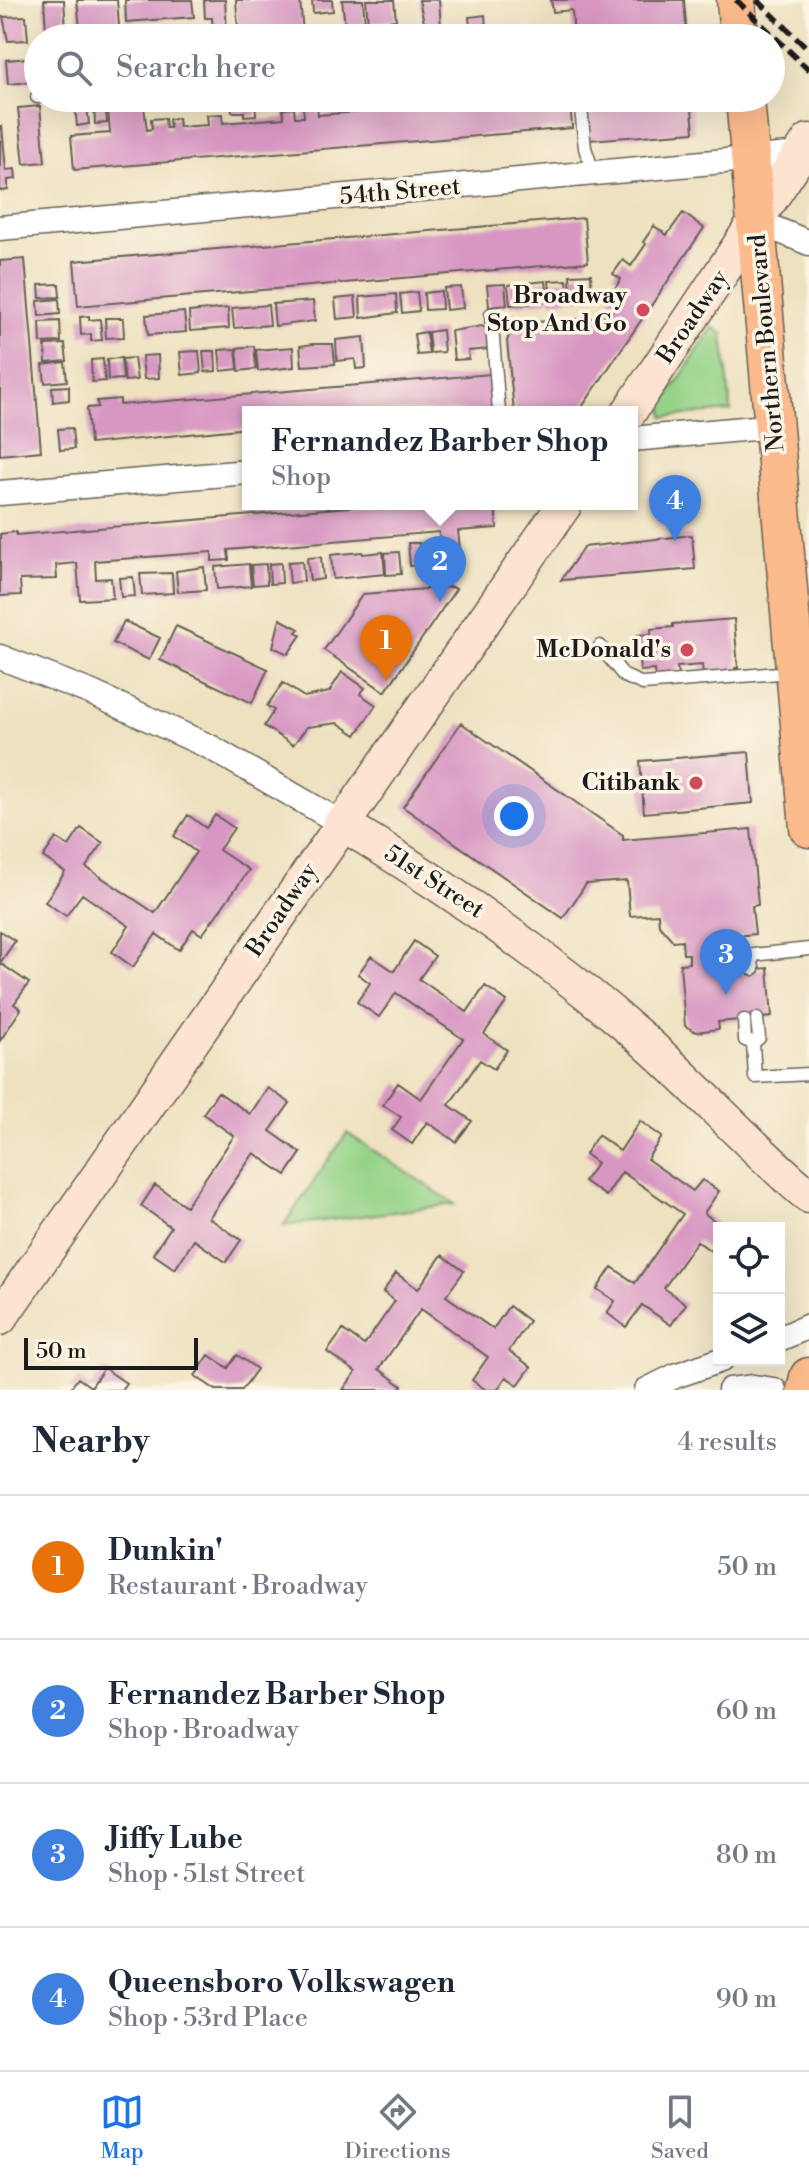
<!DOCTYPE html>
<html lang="en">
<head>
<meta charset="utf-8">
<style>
	body { margin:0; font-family:"Libre Bodoni",serif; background:#f2f2f3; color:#1f2937 }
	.controls { position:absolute; right:24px; bottom:24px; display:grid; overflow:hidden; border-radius:0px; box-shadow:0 8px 32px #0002 }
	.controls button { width:72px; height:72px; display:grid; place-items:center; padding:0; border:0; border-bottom:2px solid #e0e1e3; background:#fff; color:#1f2937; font:40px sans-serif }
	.scale { position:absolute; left:24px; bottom:20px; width:174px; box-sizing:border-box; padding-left:8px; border:4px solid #1c1c1c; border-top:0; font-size:22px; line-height:28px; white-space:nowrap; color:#1c1c1c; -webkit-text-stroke:6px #fcf5e5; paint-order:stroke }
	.you { position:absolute; left:514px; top:816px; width:28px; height:28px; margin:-20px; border:6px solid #fff; border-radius:50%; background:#1a73e8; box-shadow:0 0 0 12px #1a73e833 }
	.badge { display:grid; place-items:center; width:52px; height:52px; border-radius:50%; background:#1a73e8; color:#fff; font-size:26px; font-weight:700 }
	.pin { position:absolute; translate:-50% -66px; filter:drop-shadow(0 2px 4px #0008) }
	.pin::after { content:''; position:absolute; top:42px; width:28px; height:24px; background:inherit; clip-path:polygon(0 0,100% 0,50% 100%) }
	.popup { position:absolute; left:242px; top:406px; width:396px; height:104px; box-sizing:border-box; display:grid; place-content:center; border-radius:0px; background:#fff; filter:drop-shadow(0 2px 6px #0005); font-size:26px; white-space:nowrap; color:#747a83 }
	.popup b { font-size:30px; color:#1f2937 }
	.popup::after { content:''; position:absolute; left:50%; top:100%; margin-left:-16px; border:16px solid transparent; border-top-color:#fff }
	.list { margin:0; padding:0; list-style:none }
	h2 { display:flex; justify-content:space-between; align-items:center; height:104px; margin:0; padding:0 32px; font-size:34px }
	h2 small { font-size:26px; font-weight:400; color:#747a83 }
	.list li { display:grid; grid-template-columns:52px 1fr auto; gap:24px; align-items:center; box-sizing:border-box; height:144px; padding:0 32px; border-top:2px solid #e0e1e3 }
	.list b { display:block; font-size:30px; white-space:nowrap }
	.list p { margin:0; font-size:26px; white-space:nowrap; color:#747a83 }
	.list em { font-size:26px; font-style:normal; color:#747a83 }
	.icon { flex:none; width:44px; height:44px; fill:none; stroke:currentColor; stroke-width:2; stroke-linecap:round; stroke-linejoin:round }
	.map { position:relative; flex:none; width:809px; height:1390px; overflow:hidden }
	.search { position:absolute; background:#fff; box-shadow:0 8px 32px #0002; left:24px; right:24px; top:24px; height:88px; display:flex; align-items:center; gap:20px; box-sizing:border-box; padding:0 28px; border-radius:44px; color:#747a83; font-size:30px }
	.sheet { height:680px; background:#fff }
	nav { display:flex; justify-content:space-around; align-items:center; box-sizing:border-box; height:112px; border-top:2px solid #e0e1e3; background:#fff; font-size:22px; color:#747a83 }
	nav a { display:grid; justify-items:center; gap:4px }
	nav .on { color:#1a73e8 }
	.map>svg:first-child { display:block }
	.green { fill:#95d388; stroke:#587852; stroke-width:2 }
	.building { fill:#d897c3 }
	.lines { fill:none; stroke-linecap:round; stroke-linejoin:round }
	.lane-casing { stroke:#666155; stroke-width:15 }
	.street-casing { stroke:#666155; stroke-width:27 }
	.secondary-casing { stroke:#666155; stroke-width:37 }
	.primary-casing { stroke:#666155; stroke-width:41 }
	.lane { stroke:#fff; stroke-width:12 }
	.street { stroke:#fff; stroke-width:24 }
	.secondary { stroke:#fde4d1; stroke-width:34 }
	.primary { stroke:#fbbb8d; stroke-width:38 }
	.rail { stroke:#1c1c1c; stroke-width:6; stroke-dasharray:12 6; stroke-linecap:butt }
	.poi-dot { fill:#d1495b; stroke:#fcf5e5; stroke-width:3 }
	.labels { text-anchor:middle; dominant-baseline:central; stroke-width:7; stroke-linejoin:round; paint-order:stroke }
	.street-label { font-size:24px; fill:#1c1c1c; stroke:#fcf5e5 }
	.poi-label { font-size:24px; font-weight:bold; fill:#1c1c1c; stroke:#fcf5e5; text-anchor:end }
</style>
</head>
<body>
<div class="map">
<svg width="809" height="1390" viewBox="0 0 809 1390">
	<rect width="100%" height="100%" fill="#fcf5e5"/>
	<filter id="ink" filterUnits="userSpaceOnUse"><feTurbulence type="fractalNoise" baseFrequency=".0125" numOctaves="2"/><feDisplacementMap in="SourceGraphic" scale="16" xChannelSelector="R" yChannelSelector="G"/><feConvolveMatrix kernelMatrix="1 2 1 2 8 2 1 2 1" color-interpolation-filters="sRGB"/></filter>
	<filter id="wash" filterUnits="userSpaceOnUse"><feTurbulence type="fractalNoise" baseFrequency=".006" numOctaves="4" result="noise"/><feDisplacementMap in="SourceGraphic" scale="32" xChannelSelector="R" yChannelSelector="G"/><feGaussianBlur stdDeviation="1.8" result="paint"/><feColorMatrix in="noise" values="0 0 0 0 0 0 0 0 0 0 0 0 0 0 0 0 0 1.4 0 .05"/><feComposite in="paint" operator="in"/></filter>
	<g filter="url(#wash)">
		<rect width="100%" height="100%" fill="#eee1c0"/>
		<path class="green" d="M713,327L723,334L731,411L664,417L663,404Z
			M347,1133L455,1204L283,1226Z"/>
		<g id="blocks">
			<path class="building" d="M44,0H64L66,30H61L62,37H54L53,31L46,32Z
				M77,0H117L120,38H81Z
				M125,0H192L194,17L126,22Z
				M204,0H225L227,33L213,34L212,18H205Z
				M236,0H300L303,33L242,38L241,28H238Z
				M312,0H332L333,11L313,13Z
				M342,0H363L365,24L345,26Z
				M366,0H394L396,20L368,23Z
				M419,0H439L441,26L425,27Z
				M551,0H684L687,38H574L572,10L553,12Z
				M485,15L487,38H471L469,17Z
				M26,16L28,40L8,41L3,17Z
				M29,58L31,82L8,84L6,60Z
				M143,98L147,130L152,129L151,119L165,118L166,128H170L169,119L178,118L179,127L208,125L207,115L222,114L223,123L284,118L283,109L294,108L295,117H304L303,106L317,105L318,115L437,106L436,98H447V105L459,104L458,98H491L492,101L500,98H570L572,128L74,170L71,136L110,133L107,99Z
				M231,98H255L256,115L244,116V112H232Z
				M586,98H691L694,132L589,140Z
				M105,103L107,123L95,124L94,104Z
				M87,105L89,124L77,126L75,106Z
				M40,106L45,162L24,164L18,108Z
				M0,126H2L6,170L15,169L16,179L8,180V190L0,191Z
				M683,213L704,228L582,407L547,412H514L507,341L511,330L520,323L595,318L599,321L604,315L608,318L617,303L609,297L621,279L613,274L623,260L631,266L646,244L643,242L654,226L667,235Z
				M584,218L588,262L78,306L74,261Z
				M25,259L41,451L0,455V261Z
				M591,274L592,298L571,299L570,275Z
				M567,280L569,300L551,301L549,281Z
				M546,281L548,301L530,303L527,283Z
				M526,283L528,304L510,305L508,285Z
				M59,284L60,297L40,298L39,285Z
				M505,284L507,305L489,307L487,285Z
				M461,287L463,308L446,310L444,288Z
				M441,291L442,309L425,310L424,293Z
				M417,292L419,311L402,313L400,294Z
				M396,294L397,313L361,318L360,297Z
				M355,297L357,317L337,319L335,299Z
				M59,299L60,314L39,316L38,301Z
				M313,301L315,321L275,326L273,304Z
				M268,305L270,325L234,328L232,308Z
				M228,308L229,328L190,331L189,312Z
				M184,312L186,332L148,335L146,315Z
				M89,316V320L100,319L102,340L91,341V334L81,335L80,317Z
				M105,318H123L124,337L106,338Z
				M60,321L61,342L41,343L40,322Z
				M482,326L488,330L489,349L468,351L469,359L454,360L451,331Z
				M442,330L444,352L430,353L428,332Z
				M426,332L429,354L417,355L414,334Z
				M364,337L366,368L356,369L355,359L337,361L336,340Z
				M65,344L67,361L46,363L45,345Z
				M313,344H333L335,364L302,366L300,346Z
				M254,346L256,369L239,371L237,348Z
				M293,347L294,367L258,371L256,350Z
				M236,349L238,369L221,371L219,350Z
				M199,351L201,373L182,375L180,352Z
				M203,351H215L216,371L205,372Z
				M158,355L159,378L144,379L142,356Z
				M121,358L123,379L108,380L107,359Z
				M134,358L137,380L125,381L122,359Z
				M103,359L105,381L92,382L91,360Z
				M65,362L67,381L45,383L43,365Z
				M491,374L494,410L248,412V428L90,444L87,408L98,407L97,401L120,399V405Z
				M69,386V400L53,402L52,387Z
				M72,428L74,449L60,450L58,429Z
				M384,504H495L497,528L458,531L460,549L441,551L442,570L423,571L421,544L440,543L439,532L228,550L229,560L212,561V552L95,561L96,579L111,578L113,598L99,599L80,600L77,563L56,565L57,579L20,580L21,595L0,596V534L16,532V535Z
				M692,535L695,569L561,580L584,547Z
				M408,543H419L421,565L410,566Z
				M362,552L363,554L383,552L385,574L333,579L331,555Z
				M399,552L401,574L386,575L385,553Z
				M321,557L323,579L310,581L307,558Z
				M302,561L304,581L290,583L288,562Z
				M281,563L282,583L270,584L269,564Z
				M249,564L251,586L217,589L215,567Z
				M266,564L267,584L253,585L251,565Z
				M204,567L206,590L178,592L176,571Z
				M172,573L173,593L142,595L140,574Z
				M133,577L135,596L121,597L119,578Z
				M452,587L456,589L385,692L324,650L363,594Z
				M280,619L299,629L296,632L301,635L288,654L273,647Z
				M734,619L738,668H735V672L703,675L702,665L677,667L678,676L655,678L654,670L640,671L637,635L651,634V629L673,627V624Z
				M124,621L160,638L149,660L113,643Z
				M176,626L268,669L252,703L160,660Z
				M342,672L365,688L360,694L376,705L356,735L338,723L307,727L293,745L264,726L274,710L267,706L283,683L304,697L329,692Z
				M461,723L623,835V840L751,829L758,905L752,906L755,934L712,938L715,973L768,968L772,1017L718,1022L719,1029L696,1032L685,1026L680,964L689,963V954H683L682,940L673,941L659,925L658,914L630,916L627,881L586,884L563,918L403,807Z
				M749,752L753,803L644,813L640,761Z
				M188,815L206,828L215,815L234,828L219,850L249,870L202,935L193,929L179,950L156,934L133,967L112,952L129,926L82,894L66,916L45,902L65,872L43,857L56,838L69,846L81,828L103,843L86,867L155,913L196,852L174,836Z
				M0,931L15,941L0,963L29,983L14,1004L21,1009L0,1041Z
				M414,941L435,956L419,979L467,1012L485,986L507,1001L484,1034L507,1050L494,1069L480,1060L449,1105L472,1121L456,1142L427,1122L412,1144L392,1130L401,1117L383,1105L398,1083L421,1099L463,1039L396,993L379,1017L357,1002L370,983L358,974L371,956L394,971Z
				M268,1088L290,1103L270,1131L301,1153L286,1175L254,1153L209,1218L241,1240L226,1262L194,1240L175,1269L153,1254L171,1227L141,1206L155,1185L186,1206L234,1136L203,1114L218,1092L250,1114Z
				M640,1121L662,1137L647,1159L693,1191L702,1180L719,1191L704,1213L724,1228H719V1257L697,1241L664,1288L686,1304L671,1325L642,1305L626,1327L607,1313L615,1301L597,1289L612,1267L635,1283L683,1214L622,1172L606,1196L584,1181L597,1163L585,1154L598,1135L620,1151Z
				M442,1255L464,1271L446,1296L493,1329L509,1306L529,1321L509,1351L531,1367L518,1385L506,1377L497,1390H486L472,1380L488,1357L421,1309L379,1369L402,1386L399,1390H343L356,1372L327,1352L343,1330L364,1345L395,1301L383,1292L396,1273L418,1289Z
				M209,1355L228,1368L237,1355L257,1369L242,1390H216L195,1376Z
				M104,1368L126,1383L121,1390H69L78,1378L91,1387Z"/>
		</g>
	</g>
	<g filter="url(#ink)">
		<use href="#blocks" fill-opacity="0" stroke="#666155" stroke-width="2"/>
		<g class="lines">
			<g class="lane-casing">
				<path id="lane" d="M37,97H38
					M580,98L585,148L594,174
					M491,314L499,412
					M600,646L624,676L643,684L792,672
					M744,956L809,949
					M744,956L752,961L753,969
					M757,1019L759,1038L753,1043L755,1077L809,1074
					M744,1020L745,1040L753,1043"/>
			</g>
			<g class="street-casing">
				<path id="street" d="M756,221L809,243
					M0,228L800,154
					M632,439L775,426
					M0,493L248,472
					M0,657L92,693L210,747L341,823
					M779,1339L809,1326
					M647,1390L675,1376L721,1360
					M730,1390L754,1387L774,1390"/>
			</g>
			<g class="secondary-casing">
				<path id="secondary" d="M629,412L809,141
					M341,823C447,887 548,957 641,1038C699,1089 750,1147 809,1196
					M0,1318L565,504"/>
			</g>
			<g class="primary-casing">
				<path id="primary" d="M736,0L739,38
					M745,98L809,828
					M806,1390L809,1377"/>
			</g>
			<use href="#lane" class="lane"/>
			<use href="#street" class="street"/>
			<use href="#secondary" class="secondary"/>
			<use href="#primary" class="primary"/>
			<path class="rail" d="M736,0L809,70
				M757,0L809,50"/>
		</g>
	</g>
	<g class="poi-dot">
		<circle cx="643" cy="310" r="8"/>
		<circle cx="687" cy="650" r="8"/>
		<circle cx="696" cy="783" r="8"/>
	</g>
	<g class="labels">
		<g class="street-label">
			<text transform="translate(400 192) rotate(-5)">54th Street</text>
			<text transform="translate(693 317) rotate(-56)">Broadway</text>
			<text transform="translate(767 343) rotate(-95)">Northern Boulevard</text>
			<text transform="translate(434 882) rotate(33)">51st Street</text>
			<text transform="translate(282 910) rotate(-56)">Broadway</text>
		</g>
		<g class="poi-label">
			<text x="627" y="296">Broadway<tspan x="627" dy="28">Stop And Go</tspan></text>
			<text x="671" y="650">McDonald's</text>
			<text x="680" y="783">Citibank</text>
		</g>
	</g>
</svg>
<div class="controls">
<button><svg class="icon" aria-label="locate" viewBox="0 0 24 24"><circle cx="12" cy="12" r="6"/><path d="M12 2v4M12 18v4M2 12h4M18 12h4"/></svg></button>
<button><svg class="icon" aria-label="layers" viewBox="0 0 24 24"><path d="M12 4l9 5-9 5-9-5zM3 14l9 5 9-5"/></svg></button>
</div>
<div class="scale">50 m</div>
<div class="you"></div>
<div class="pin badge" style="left:386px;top:681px;background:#e8710a">1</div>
<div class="pin badge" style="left:440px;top:602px;background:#3f7fe0">2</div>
<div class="popup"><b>Fernandez Barber Shop</b>Shop</div>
<div class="pin badge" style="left:726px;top:995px;background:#3f7fe0">3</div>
<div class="pin badge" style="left:675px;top:541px;background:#3f7fe0">4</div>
<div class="search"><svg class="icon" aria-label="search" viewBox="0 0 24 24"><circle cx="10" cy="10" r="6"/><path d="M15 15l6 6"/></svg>Search here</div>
</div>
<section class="sheet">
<h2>Nearby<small>4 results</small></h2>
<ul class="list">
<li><span class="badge" style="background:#e8710a">1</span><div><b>Dunkin'</b><p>Restaurant · Broadway</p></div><em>50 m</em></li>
<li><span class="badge" style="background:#3f7fe0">2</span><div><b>Fernandez Barber Shop</b><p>Shop · Broadway</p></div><em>60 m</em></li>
<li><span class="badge" style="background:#3f7fe0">3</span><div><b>Jiffy Lube</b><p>Shop · 51st Street</p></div><em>80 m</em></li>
<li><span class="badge" style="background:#3f7fe0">4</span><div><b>Queensboro Volkswagen</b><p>Shop · 53rd Place</p></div><em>90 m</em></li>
</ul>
</section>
<nav>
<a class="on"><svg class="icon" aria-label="map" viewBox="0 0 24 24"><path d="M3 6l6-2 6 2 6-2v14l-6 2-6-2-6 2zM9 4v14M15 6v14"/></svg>Map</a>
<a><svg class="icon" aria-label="directions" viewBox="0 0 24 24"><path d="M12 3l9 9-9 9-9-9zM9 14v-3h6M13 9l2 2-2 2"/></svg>Directions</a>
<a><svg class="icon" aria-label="saved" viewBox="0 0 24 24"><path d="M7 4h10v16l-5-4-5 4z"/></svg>Saved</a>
</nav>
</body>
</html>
